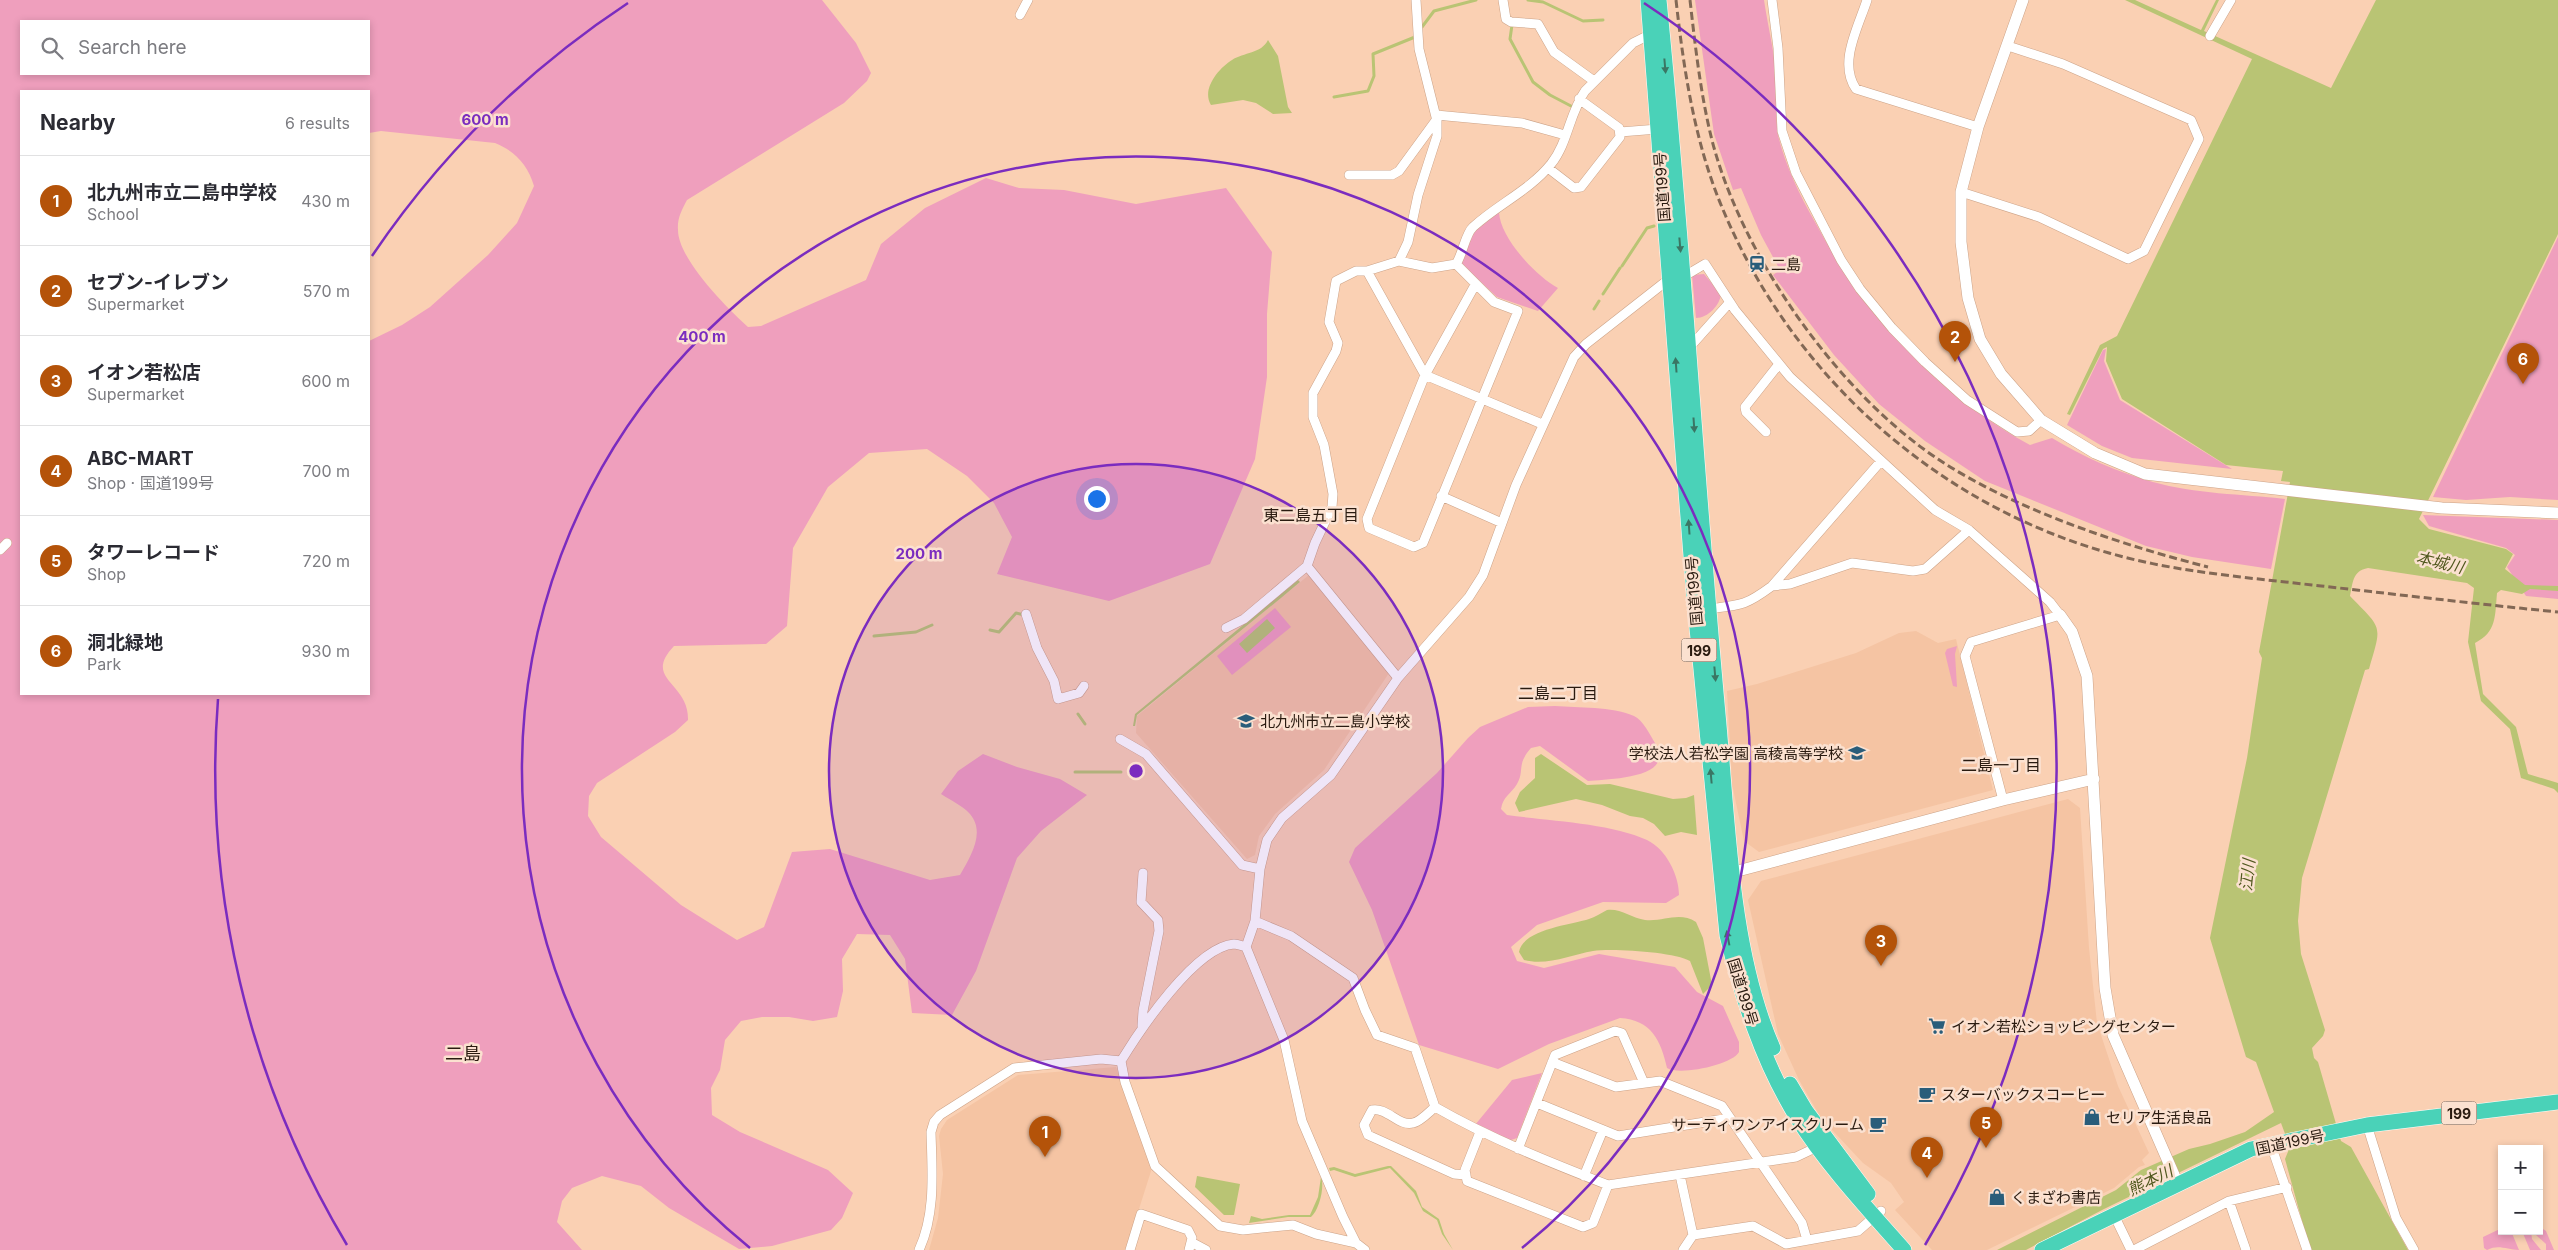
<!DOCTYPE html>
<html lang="en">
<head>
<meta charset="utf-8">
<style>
	body { margin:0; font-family:Inter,"Noto Sans JP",sans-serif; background:#f2f2f3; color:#2b2b33 }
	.controls { position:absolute; right:15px; bottom:15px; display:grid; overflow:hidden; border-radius:0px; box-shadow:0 2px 8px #0003 }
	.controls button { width:45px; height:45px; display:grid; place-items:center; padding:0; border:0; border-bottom:1px solid #e1e1e2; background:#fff; color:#2b2b33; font:25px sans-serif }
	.you { position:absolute; left:1096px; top:498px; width:18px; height:18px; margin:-12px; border:4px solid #fff; border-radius:50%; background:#1a73e8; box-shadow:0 0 0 8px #1a73e833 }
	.badge { display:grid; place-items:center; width:32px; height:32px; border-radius:50%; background:#b45309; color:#fff; font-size:16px; font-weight:700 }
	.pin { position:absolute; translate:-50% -41px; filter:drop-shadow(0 1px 2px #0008) }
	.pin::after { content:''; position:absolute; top:26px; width:18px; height:15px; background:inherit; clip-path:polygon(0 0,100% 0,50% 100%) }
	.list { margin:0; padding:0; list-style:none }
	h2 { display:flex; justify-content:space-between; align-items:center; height:65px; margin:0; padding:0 20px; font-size:21px }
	h2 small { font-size:16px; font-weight:400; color:#7c7c81 }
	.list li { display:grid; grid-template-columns:32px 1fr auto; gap:15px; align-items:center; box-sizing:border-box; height:90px; padding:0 20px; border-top:1px solid #e1e1e2 }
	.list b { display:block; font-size:19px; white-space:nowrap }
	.list p { margin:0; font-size:16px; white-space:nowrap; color:#7c7c81 }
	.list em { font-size:16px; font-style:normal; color:#7c7c81 }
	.icon { flex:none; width:28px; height:28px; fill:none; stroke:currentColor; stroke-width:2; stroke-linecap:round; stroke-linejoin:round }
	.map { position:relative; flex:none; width:2558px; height:1250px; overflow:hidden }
	.search { position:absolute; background:#fff; box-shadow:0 2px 8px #0003; left:20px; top:20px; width:350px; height:55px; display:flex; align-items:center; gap:12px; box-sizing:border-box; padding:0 18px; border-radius:0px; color:#7c7c81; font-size:19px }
	.panel { position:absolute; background:#fff; box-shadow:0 2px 8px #0003; left:20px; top:90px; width:350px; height:605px; border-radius:0px }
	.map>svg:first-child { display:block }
	.built { fill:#f5c4a3 }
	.green { fill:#ef9fbd; fill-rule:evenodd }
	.water { fill:#b9c474 }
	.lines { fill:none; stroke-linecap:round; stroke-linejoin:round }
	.stream { stroke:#b9c474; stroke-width:3 }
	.minor-casing { stroke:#cca388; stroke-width:10 }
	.tertiary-casing { stroke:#cca388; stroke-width:12 }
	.trunk-casing { stroke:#fff; stroke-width:16 }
	.minor { stroke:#fff; stroke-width:9 }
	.tertiary { stroke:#fff; stroke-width:11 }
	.trunk { stroke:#4ad2b8; stroke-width:15 }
	.rail { stroke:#826855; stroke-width:3; stroke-dasharray:8 4; stroke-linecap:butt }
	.oneway { fill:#3a7664 }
	.ring { fill:none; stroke:#7b2cbf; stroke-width:2.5 }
	.labels { text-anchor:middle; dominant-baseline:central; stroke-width:5; stroke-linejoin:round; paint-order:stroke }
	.shield { fill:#fbe1d0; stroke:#69564a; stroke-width:1 }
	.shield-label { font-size:14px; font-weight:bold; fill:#2a1b10 }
	.street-label { font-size:15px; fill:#2a1b10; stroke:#fbe1d0 }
	.poi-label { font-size:15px; fill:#2a1b10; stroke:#fbe1d0; text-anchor:start }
	.neighbourhood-label { font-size:16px; fill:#2a1b10; stroke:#fbe1d0 }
	.water-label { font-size:16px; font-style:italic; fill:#51581e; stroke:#fbe1d0 }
	.quarter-label { font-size:18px; fill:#2a1b10; stroke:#fbe1d0 }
	.centre { fill:#7b2cbf; stroke:#fbe1d0; stroke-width:2.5 }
	.ring-label { font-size:15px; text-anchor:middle; font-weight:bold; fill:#7b2cbf; stroke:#fbe1d0; stroke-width:5; stroke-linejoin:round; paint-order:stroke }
</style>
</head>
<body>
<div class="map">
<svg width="2558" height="1250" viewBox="0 0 2558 1250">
	<rect width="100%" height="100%" fill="#fad0b3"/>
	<path class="built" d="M1309,575L1389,673L1324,770L1275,814L1259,836L1255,855L1247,859L1136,733L1137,716Z
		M1916,631L1938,643L1956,639L1993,790L1759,852L1744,841L1732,784L1727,691L1757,684L1856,653L1899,633Z
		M2068,799L2080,808L2089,948L2097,1023L2118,1086L2149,1153L2142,1160L2145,1165L2139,1167L2114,1188L1987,1250H1932L1895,1210L1904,1202L1891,1183L1863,1163L1821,1118L1799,1080L1778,1034L1748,900L1761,881Z
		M1116,1067L1152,1168L1126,1250H929L938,1218L943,1174L939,1136L941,1129L947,1120L1018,1075Z"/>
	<path class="green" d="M0,0H822L856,43L871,73L867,81L844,103L687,200C682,210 677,218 678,230C678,259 727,308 748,327L761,326L866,280L881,244L925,208L986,178L1019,188L1064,190L1136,204L1226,188L1272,252L1267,314V377L1255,459L1210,564L1109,601L997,574L1012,537L994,503L967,476L927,449L869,453L828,487L793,548L787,626L766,644L674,646C642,680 689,682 688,720L675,732L597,783L589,796L588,816L601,837L681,905L737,940L764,927L792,852L830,849L930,880L960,875C970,857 986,833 970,814C963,806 950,800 941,794L958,771L983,754L1017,767L1060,779L1087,795L1041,831L1017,858L976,971L952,1015L912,1013L905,959L890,935L857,934L842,959L843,991L837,1017L813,1021L789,1017H762L741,1021L725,1040L720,1070L711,1088L712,1115L740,1132L828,1170L853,1193L842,1218L831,1230L772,1246L739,1249L669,1208L641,1186L602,1176L572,1188L562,1201L557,1222L582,1250H0ZM21,21H369V74H21ZM21,91H369V133L381,131L495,143C515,151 528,165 534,186L517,223L488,255L430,307L402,325L369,341V694H21Z
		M1695,0H1764C1768,27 1775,55 1777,82C1778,100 1775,118 1778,135C1785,165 1800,196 1815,222C1865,315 1937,395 2030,445L2052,438C2084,457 2117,472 2153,482C2195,494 2242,494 2285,499L2271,569L2192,557L2146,546L1985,481L1925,441L1879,404L1834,355L1773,275L1780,270L1761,235L1741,188L1733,190L1714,134Z
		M1499,212C1500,238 1536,276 1558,288L1538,311L1497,297L1461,264L1475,228Z
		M2558,237V500L2510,497L2466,500L2433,497Z
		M1704,274L1721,294C1720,305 1708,318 1696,318L1692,275Z
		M2106,349L2104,361L2120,400L2232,469L2132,458L2102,446L2067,425L2103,350Z
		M2423,515L2558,520V599L2526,596L2507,567L2515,555L2506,548L2429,526Z
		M1275,608L1291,627L1232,675L1217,656Z
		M1957,646L1955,654L1957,687L1953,686L1945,653L1947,649Z
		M1555,706C1579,708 1611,706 1634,716C1643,720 1650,735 1655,743C1678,779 1607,779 1588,781L1540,746L1531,748C1516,765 1525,770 1517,784C1511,794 1503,796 1501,809L1507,815C1549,821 1611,823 1647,840C1666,849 1679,875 1679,895L1666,903L1603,902L1537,925L1511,947L1517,961L1544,968L1599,954L1675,967L1697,992L1723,1006L1739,1042V1052C1732,1065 1679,1076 1667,1068C1661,1040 1651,1020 1620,1018L1549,1044L1498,1069L1419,1045L1372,910L1349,862L1355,848L1437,773L1468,738L1480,727L1528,707Z
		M1542,1073L1517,1138L1511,1140L1475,1125L1512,1080Z
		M2540,1227L2546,1231L2554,1250H2546V1244L2536,1235Z
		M2502,1228V1231H2511L2519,1250C2507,1250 2499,1244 2487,1250L2484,1248L2483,1237Z
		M2522,1231H2531L2532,1239L2541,1250H2530Z"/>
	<path class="water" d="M2125,0H2135L2201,30L2216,0H2219L2204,31L2331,88L2376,0H2558V234L2419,519L2429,529L2506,549L2513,554L2505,569L2525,585L2558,586V591L2530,589L2522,594L2501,590L2497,593C2495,615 2497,632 2475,643L2483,694L2516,727L2528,774L2558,783V793L2554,789L2521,778L2510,729L2481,701L2468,642L2474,588L2467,583L2368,568C2352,571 2353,583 2350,596C2383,630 2382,624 2369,669L2365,670L2302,878L2298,921L2301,954L2325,1030L2323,1036L2312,1048L2314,1058L2318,1062L2341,1141L2351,1147L2408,1250H2310L2285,1159L2290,1147L2281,1123L2104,1209L2026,1250H1997L2116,1190L2141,1170L2189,1149L2210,1144L2245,1132L2274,1112L2256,1062L2246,1057L2210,938L2247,758L2262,658L2259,652L2290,482L2281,481L2283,471L2226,465L2122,399L2106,361L2107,347L2103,349L2070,415L2067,414L2100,345L2117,336L2252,59Z
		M1268,40L1278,56L1288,107L1292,113L1273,114L1256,103L1243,100L1211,105C1201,89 1219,68 1232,60C1244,52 1261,54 1268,40Z
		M1298,580L1300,582L1281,598L1137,715L1135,726H1133L1135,714Z
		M1267,619L1275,628L1247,653L1239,644Z
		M1541,754L1587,785L1610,784L1673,799L1686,798L1694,795L1697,835L1681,832L1665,836L1654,824L1643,818L1630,816L1602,805L1576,799L1519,812L1515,803L1520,792L1535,778V758Z
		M1607,910C1620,908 1632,918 1645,920C1664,922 1679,911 1696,922L1703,938L1712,985L1703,994L1690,961C1674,952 1612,948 1593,951C1571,955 1547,966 1524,960L1519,952C1523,929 1571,925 1589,919C1595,917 1601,913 1607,910Z
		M1388,1166H1391L1416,1191L1422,1207L1439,1219L1444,1234L1453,1250L1442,1234L1437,1220L1423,1211L1414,1193L1390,1168L1355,1177L1334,1170L1330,1171L1329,1168L1334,1167L1355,1174Z
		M1197,1176L1240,1184L1234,1215H1224L1195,1187Z
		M1321,1177C1325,1187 1319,1210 1311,1217H1288L1249,1223L1251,1216L1262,1219L1289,1215H1310L1318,1197Z"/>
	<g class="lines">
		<path class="stream" d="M1528,0L1543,2L1583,21L1603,20
			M1512,25L1510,39L1533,82L1550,95L1571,106
			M1422,27L1434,11L1476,0
			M1334,97L1368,91L1374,76L1373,54L1415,37
			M1622,266L1647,228L1654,226
			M1603,294L1620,268
			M1594,309L1599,301
			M990,630L999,632L1016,613L1024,615
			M874,636L916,632L932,625
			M1078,714L1085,724
			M1075,772H1121"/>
		<g class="minor-casing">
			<path id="minor" d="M1503,0L1506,19L1511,22L1538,24L1554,52L1594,81
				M1772,0L1778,48L1782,131L1796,173L1841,260L1860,289L1892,328L1925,362L1967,400L2017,432L2029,431L2041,420
				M1867,0C1858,28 1838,63 1856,89L1978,127
				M1020,15L1028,0
				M2210,36L2231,0
				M1436,115L1522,123L1565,135
				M1620,132L1658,129
				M1548,168L1574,188L1581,187L1620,137L1619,128L1579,99
				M1349,175H1392L1399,171L1437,119
				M1961,192L2039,217L2128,259L2144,251L2199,139L2191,120L2063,64L2008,46
				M1399,261L1408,242L1418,195L1437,136V121L1419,49L1416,0
				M1456,264L1494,302L1518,311L1423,543L1414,547L1369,528L1367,519L1425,375L1475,285
				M1367,271L1425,375L1542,424
				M1689,348L1730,302
				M1766,432L1746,412L1745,407L1779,364
				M1441,496L1502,523
				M0,550L7,543
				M1307,566L1398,678
				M1772,586L1790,584L1852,563L1913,571L1925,569L1969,530
				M1708,609C1741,605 1745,606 1772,586L1881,461
				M1026,614L1037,648L1054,681L1058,699L1079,693L1084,686
				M1226,628L1244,619L1307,566L1315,543L1332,507L1333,494L1324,445L1313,417V393L1336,351L1338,343L1329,322L1336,281L1356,271H1367L1399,261L1432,268L1456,264C1463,254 1465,234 1473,227C1498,204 1529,191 1551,164C1568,143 1569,114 1585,91L1633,43L1653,33
				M1120,739L1146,754L1242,865L1260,869
				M1255,921L1291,936L1353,978L1365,1010L1377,1035L1415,1048L1435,1107C1491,1139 1549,1162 1608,1185L1796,1157L1817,1147
				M1246,947C1242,946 1238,944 1234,944C1195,947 1140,1030 1121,1061L1125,1082L1155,1166L1220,1226L1243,1230L1293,1225L1316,1234L1356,1243
				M1142,1026L1143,1011L1159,931L1158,920L1141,902L1143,873
				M1552,1062L1616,1087L1660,1081L1722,1106L1802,1223L1807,1240
				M1537,1103L1618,1136L1730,1118
				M1435,1107C1429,1112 1420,1122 1413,1123C1399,1127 1387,1107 1372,1110L1364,1125L1368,1135L1454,1174L1466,1175
				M2367,1125L2396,1218L2414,1250
				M1480,1132L1465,1170L1467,1181L1583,1227L1593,1223L1608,1185
				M2271,1145L2307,1250
				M1518,1149L1555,1055L1615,1031L1622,1033L1644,1083
				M1680,1175L1693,1235
				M1584,1176L1603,1130
				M2229,1201L2246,1250
				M2114,1215L2131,1250
				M1191,1242L1206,1250
				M919,1250C936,1213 932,1171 931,1132L934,1122L940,1115L1014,1068L1101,1059L1121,1061
				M1130,1250L1141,1214L1188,1230L1192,1238L1189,1250
				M1365,1250L1356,1243L1343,1217L1302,1121L1284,1040L1246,947L1255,921L1260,869L1267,840L1282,818L1331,775L1398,678L1469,597L1483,575L1516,485L1574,357L1586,344L1669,279L1683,277L1705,264L1735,310L1790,377L1935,510L1969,530L2050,602L2060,615L1971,642L1965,656L2003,800
				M1683,1250L1693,1235L1753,1226L1786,1244L1858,1231L1881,1211
				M2134,1250L2229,1201L2287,1187"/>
		</g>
		<g class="tertiary-casing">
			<path id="tertiary" d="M2023,0L1978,127L1961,192V242L1968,298L1980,339L2001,374L2041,420L2095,453L2145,474L2442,508L2558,513
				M2060,615L2072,632L2087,676L2105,988L2113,1035L2178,1184
				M1725,872H1734L2003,800L2094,779"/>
		</g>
		<g class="trunk-casing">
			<path id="trunk" d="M1648,0L1695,608L1727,935C1742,998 1762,1060 1796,1116C1826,1164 1866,1207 1904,1250
				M1659,0C1683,238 1696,476 1718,714C1728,820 1730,950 1773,1048
				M1790,1084L1806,1111L1868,1194
				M2042,1250L2251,1149L2367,1125L2558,1102"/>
		</g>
		<use href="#minor" class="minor"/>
		<use href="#tertiary" class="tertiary"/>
		<use href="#trunk" class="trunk"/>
		<path class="rail" d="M1676,0C1684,72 1695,145 1724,212C1794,377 1936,504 2109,553C2175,572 2244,577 2312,585C2394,594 2476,604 2558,612
			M1690,0C1695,44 1700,89 1710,132C1738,253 1840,397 1944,463C2019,511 2122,545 2208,567"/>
	</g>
	<defs><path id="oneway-solid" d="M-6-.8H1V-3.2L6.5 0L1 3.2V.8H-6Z" transform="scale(1.25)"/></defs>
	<g class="oneway">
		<use href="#oneway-solid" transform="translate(1665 66) rotate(85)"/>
		<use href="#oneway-solid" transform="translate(1680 245) rotate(85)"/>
		<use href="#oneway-solid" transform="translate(1676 365) rotate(-94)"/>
		<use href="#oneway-solid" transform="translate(1694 425) rotate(86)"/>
		<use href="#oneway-solid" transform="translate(1689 527) rotate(-94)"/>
		<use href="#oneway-solid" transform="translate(1715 674) rotate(85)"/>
		<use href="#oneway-solid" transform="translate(1711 776) rotate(-95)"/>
		<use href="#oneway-solid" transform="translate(1728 938) rotate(-101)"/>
	</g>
	<circle cx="1136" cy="771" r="307" fill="#7b2cbf" fill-opacity=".12"/>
	<g class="ring">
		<circle cx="1136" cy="771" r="307"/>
		<path d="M750 1248A614 614 0 1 1 1522 1248"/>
		<path d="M347 1245A921 921 0 0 1 218 699M372 256A921 921 0 0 1 628 3M1644 3A921 921 0 0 1 1925 1245"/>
	</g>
	<defs>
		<g id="station-bare" transform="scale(1.35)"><path d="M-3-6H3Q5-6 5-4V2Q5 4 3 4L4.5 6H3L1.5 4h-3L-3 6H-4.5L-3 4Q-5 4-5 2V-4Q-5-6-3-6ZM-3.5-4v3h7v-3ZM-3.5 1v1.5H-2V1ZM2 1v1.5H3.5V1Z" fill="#2a5d7a" stroke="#fbe1d0" stroke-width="2.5" paint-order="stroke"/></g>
		<g id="school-bare" transform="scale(1.35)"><path d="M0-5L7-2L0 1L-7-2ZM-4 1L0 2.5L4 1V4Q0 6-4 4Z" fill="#2a5d7a" stroke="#fbe1d0" stroke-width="2.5" paint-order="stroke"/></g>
		<g id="supermarket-bare" transform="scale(1.35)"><path d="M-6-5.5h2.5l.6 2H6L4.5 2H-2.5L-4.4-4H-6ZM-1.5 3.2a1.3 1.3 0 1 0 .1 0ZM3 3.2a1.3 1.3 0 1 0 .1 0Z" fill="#2a5d7a" stroke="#fbe1d0" stroke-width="2.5" paint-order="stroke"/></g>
		<g id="cafe-bare" transform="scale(1.35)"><path d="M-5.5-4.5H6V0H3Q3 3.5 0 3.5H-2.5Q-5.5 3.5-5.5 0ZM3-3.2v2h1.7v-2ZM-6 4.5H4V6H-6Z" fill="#2a5d7a" stroke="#fbe1d0" stroke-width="2.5" paint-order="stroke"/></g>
		<g id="shop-bare" transform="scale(1.35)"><path d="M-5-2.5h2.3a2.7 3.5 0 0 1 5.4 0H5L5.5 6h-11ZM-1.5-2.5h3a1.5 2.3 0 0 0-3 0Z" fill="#2a5d7a" stroke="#fbe1d0" stroke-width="2.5" paint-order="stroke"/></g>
	</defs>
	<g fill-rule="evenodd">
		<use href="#station-bare" x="1757" y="264"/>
		<use href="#school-bare" x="1246" y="721"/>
		<use href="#school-bare" x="1857" y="753"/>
		<use href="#supermarket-bare" x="1937" y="1026"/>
		<use href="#cafe-bare" x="1927" y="1094"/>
		<use href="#shop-bare" x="2092" y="1117"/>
		<use href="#cafe-bare" x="1878" y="1124"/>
		<use href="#shop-bare" x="1997" y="1197"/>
	</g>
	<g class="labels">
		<g class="shield">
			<rect x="1681.5" y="638.5" width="35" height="23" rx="4"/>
			<rect x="2441.5" y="1101.5" width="35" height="23" rx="4"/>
		</g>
		<g class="shield-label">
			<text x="1699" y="650">199</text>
			<text x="2459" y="1113">199</text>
		</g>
		<g class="street-label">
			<text transform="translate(1662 187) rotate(-94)">国道199号</text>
			<text transform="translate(1694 591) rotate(-95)">国道199号</text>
			<text transform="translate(1743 992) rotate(73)">国道199号</text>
			<text transform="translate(2290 1142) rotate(-12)">国道199号</text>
		</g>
		<g class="poi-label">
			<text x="1771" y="264">二島</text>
			<text x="1260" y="721">北九州市立二島小学校</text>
			<text x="1843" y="753" text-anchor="end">学校法人若松学園 高稜高等学校</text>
			<text x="1951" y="1026">イオン若松ショッピングセンター</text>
			<text x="1941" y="1094">スターバックスコーヒー</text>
			<text x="2106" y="1117">セリア生活良品</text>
			<text x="1864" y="1124" text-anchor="end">サーティワンアイスクリーム</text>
			<text x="2011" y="1197">くまざわ書店</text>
		</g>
		<g class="neighbourhood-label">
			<text x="1311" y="515">東二島五丁目</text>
			<text x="1558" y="693">二島二丁目</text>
			<text x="2001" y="765">二島一丁目</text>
		</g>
		<g class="water-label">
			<text transform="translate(2440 562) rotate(13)">本城川</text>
			<text transform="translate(2247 875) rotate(-84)">江川</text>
			<text transform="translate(2150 1180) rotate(-26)">熊本川</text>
		</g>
		<g class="quarter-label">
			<text x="463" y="1053">二島</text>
		</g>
	</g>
	<circle cx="1136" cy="771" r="8" class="centre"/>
	<g class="ring-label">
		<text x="485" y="125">600 m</text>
		<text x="702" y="342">400 m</text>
		<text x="919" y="559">200 m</text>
	</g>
</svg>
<div class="controls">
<button>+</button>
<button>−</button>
</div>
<div class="you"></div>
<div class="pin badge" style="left:1045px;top:1157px">1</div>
<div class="pin badge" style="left:1955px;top:362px">2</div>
<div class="pin badge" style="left:1881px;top:966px">3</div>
<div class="pin badge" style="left:1927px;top:1178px">4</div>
<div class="pin badge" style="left:1986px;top:1148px">5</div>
<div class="pin badge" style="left:2523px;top:384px">6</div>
<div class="search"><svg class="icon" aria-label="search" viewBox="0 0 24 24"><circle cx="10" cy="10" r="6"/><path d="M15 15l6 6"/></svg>Search here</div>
<section class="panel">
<h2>Nearby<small>6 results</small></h2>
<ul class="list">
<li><span class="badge">1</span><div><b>北九州市立二島中学校</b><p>School</p></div><em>430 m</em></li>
<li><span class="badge">2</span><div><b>セブン-イレブン</b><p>Supermarket</p></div><em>570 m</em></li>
<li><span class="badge">3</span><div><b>イオン若松店</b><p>Supermarket</p></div><em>600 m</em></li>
<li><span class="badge">4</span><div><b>ABC-MART</b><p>Shop · 国道199号</p></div><em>700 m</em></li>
<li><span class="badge">5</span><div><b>タワーレコード</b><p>Shop</p></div><em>720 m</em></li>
<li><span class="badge">6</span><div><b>洞北緑地</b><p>Park</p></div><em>930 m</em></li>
</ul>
</section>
</div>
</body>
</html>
